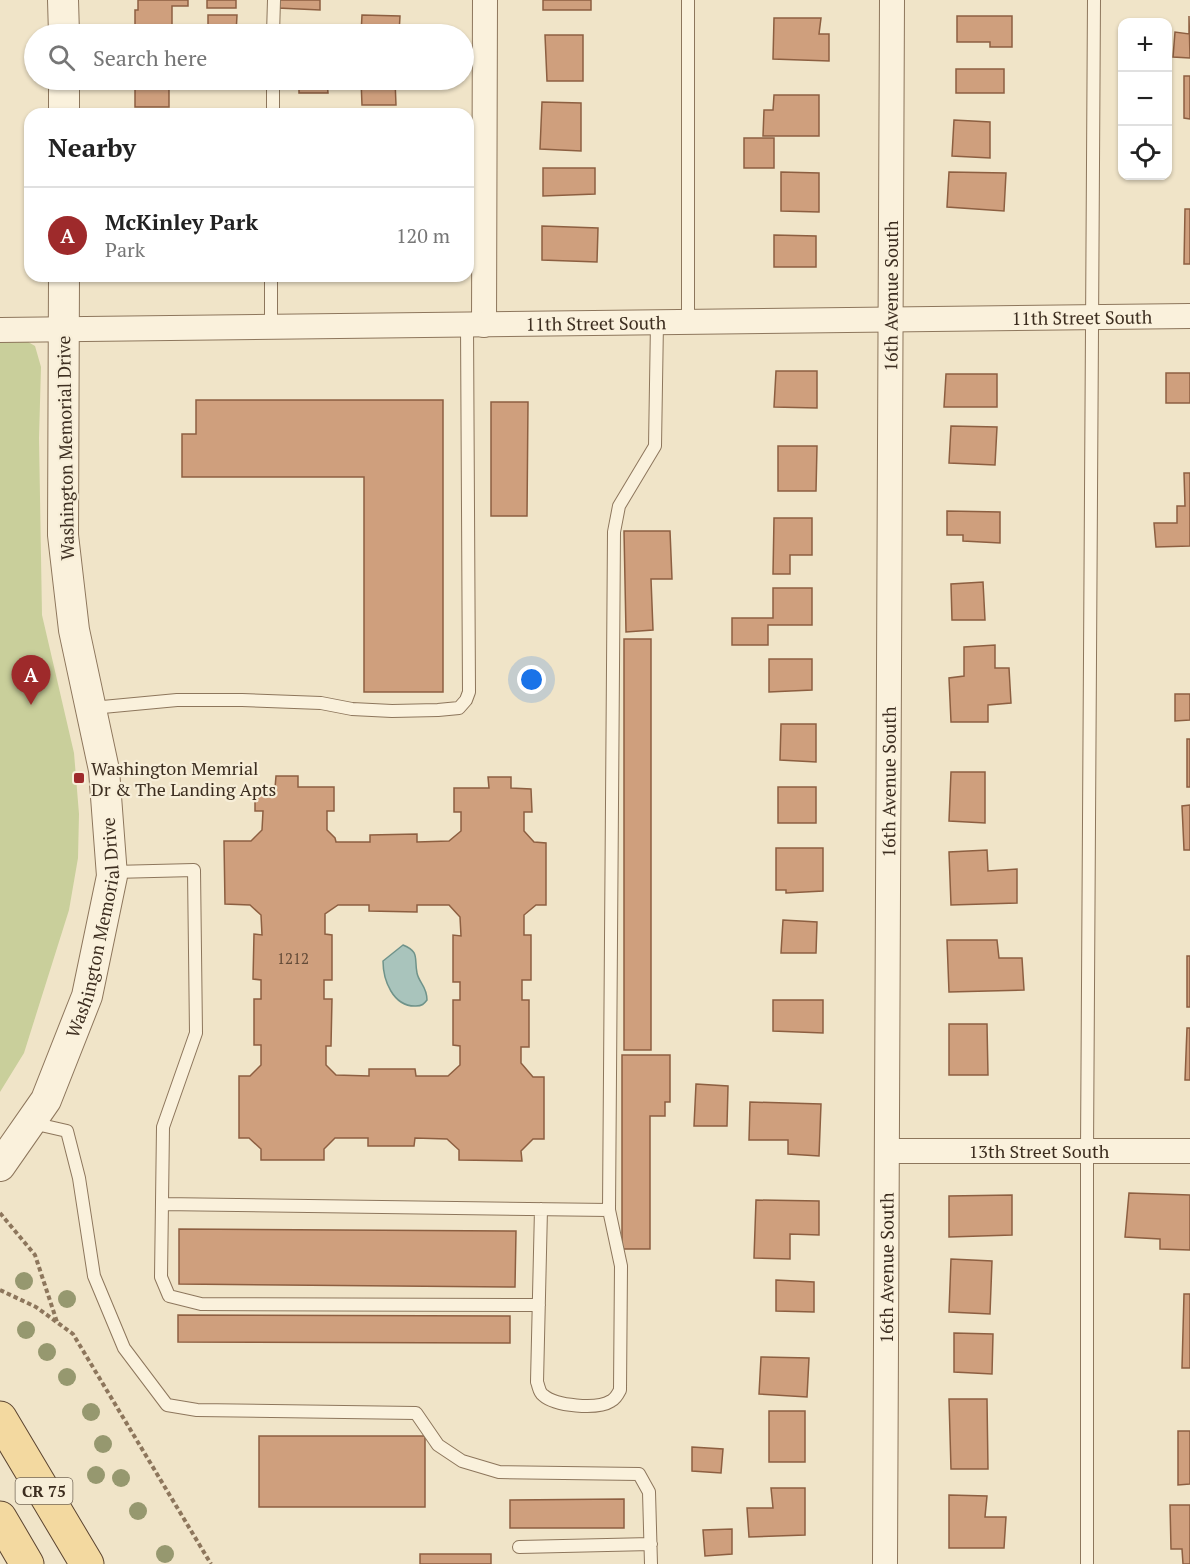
<!DOCTYPE html>
<html lang="en">
<head>
<meta charset="utf-8">
<style>
	body { margin:0; font-family:"PT Serif",serif; background:#f2f2f2; color:#222 }
	.controls { position:absolute; right:18px; top:18px; display:grid; overflow:hidden; border-radius:12px; box-shadow:0 2px 4px #0004 }
	.controls button { width:54px; height:54px; display:grid; place-items:center; padding:0; border:0; border-bottom:2px solid #e0e0e0; background:#fff; color:#222; font:30px sans-serif }
	.you { position:absolute; left:532px; top:680px; width:21px; height:21px; margin:-15px; border:4px solid #fff; border-radius:50%; background:#1a73e8; box-shadow:0 0 0 9px #1a73e833 }
	.badge { display:grid; place-items:center; width:39px; height:39px; border-radius:50%; background:#9e2a2b; color:#fff; font-size:20px; font-weight:700 }
	.pin { position:absolute; translate:-50% -50px; filter:drop-shadow(0 2px 3px #0008) }
	.pin::after { content:''; position:absolute; top:32px; width:21px; height:18px; background:inherit; clip-path:polygon(0 0,100% 0,50% 100%) }
	.list { margin:0; padding:0; list-style:none }
	h2 { display:flex; justify-content:space-between; align-items:center; height:78px; margin:0; padding:0 24px; font-size:26px }
	h2 small { font-size:20px; font-weight:400; color:#767676 }
	.list li { display:grid; grid-template-columns:39px 1fr auto; gap:18px; align-items:center; box-sizing:border-box; height:96px; padding:0 24px; border-top:2px solid #e0e0e0 }
	.list b { display:block; font-size:22px; white-space:nowrap }
	.list p { margin:0; font-size:20px; white-space:nowrap; color:#767676 }
	.list em { font-size:20px; font-style:normal; color:#767676 }
	.icon { flex:none; width:33px; height:33px; fill:none; stroke:currentColor; stroke-width:2; stroke-linecap:round; stroke-linejoin:round }
	.map { position:relative; flex:none; width:1190px; height:1564px; overflow:hidden }
	.search { position:absolute; background:#fff; box-shadow:0 2px 4px #0004; left:24px; top:24px; width:450px; height:66px; display:flex; align-items:center; gap:15px; box-sizing:border-box; padding:0 21px; border-radius:33px; color:#767676; font-size:22px }
	.panel { position:absolute; background:#fff; box-shadow:0 2px 4px #0004; left:24px; top:108px; width:450px; height:174px; border-radius:18px }
	.map>svg:first-child { display:block }
	.green { fill:#c9cf9b }
	.water { fill:#a9c4bc; stroke:#6f938a; stroke-width:1.5 }
	.building { fill:#cf9f7d; stroke:#8d5f41; stroke-width:1.5; fill-rule:evenodd }
	.lines { fill:none; stroke-linecap:round; stroke-linejoin:round }
	.service-casing { stroke:#8d765c; stroke-width:14 }
	.minor-casing { stroke:#8d765c; stroke-width:26 }
	.tertiary-casing { stroke:#8d765c; stroke-width:32 }
	.primary-casing { stroke:#5b4430; stroke-width:35 }
	.path { stroke:#8d765c; stroke-width:4; stroke-dasharray:4.5 3; stroke-linecap:butt }
	.service { stroke:#faf1dc; stroke-width:12 }
	.minor { stroke:#faf1dc; stroke-width:24 }
	.tertiary { stroke:#faf1dc; stroke-width:30 }
	.primary { stroke:#f3d9a0; stroke-width:33 }
	.tree { fill:#96986f }
	.poi-dot { fill:#9e2a2b; stroke:#f7eed8; stroke-width:2 }
	.labels { text-anchor:middle; dominant-baseline:central; stroke-width:4.5; stroke-linejoin:round; paint-order:stroke }
	.number-label { font-size:15px; fill:#624a37 }
	.shield { fill:#f7eed8; stroke:#756857; stroke-width:1.5 }
	.shield-label { font-size:16px; font-weight:bold; fill:#3d2e20 }
	.street-label { font-size:18px; fill:#3d2e20; stroke:#f7eed8 }
	.poi-label { font-size:18px; fill:#3d2e20; stroke:#f7eed8; text-anchor:start }
</style>
</head>
<body>
<div class="map">
<svg width="1190" height="1564" viewBox="0 0 1190 1564">
	<rect width="100%" height="100%" fill="#f0e4c8"/>
	<path class="green" d="M0,338L23,339L35,346L41,367L39,438L42,615L74,753L79,814L78,858L69,910L24,1053L0,1092Z"/>
	<path class="water" d="M403,945C420,952 414,958 417,973C419,983 427,986 427,1000C424,1004 422,1006 416,1006C393,1007 383,980 383,961Z"/>
	<path class="building" d="M138,0H188V6H172V34H135V10H138Z
		M207,0H236V8H207Z
		M279,0H320V10L278,8Z
		M543,0H591V10H543Z
		M208,15H237L236,34H208Z
		M362,15L400,16L399,34H361Z
		M957,16H1012V47H990V42H957Z
		M1189,16L1190,58L1173,57L1175,32L1189,34Z
		M774,18H821L819,34H829V61L773,59Z
		M545,35H583V81H547Z
		M956,69H1004V93H956Z
		M1184,76H1190V119L1184,118Z
		M135,80H169V107H135Z
		M299,80H327L328,93H299Z
		M361,80H395L396,105H362Z
		M774,95H819V136H763L764,110H773Z
		M542,102L581,103V151L540,149Z
		M954,120L990,122V158L952,156Z
		M744,138H774V168H744Z
		M543,168H595V194L543,196Z
		M781,172L819,173V212L781,211Z
		M949,172L1006,173L1004,211L947,207Z
		M1185,209H1190V264H1184Z
		M542,226L598,228L597,262L542,260Z
		M774,235L816,236V267H774Z
		M776,371H817V408L774,407Z
		M1166,373H1190V403H1166Z
		M946,374H997V407H944Z
		M196,400H443V692H364V477H182V434H196Z
		M491,402H528L527,516H491Z
		M951,426L997,427L995,465L949,463Z
		M778,446H817L816,491H778Z
		M1184,473H1190V546L1156,547L1154,523H1177V506H1185Z
		M947,511L1000,512V543L963,541V535H947Z
		M774,518H812V555H790V574H773Z
		M624,531H670L672,579H651L653,630L626,632Z
		M983,582L985,620H952L951,584Z
		M773,588H812V625H768V645H732V618H773Z
		M624,639H651V1050H624Z
		M995,645V668H1009L1011,703L988,705V722H951L949,678L964,676V647Z
		M769,659H812V690L769,692Z
		M1175,694H1190V720L1175,721Z
		M781,724H816V762L780,760Z
		M1187,739H1190V787H1187Z
		M951,772H985V823L949,821Z
		M276,776H298V787H334V811H327V830L335,838L336,842H370V835L417,834V842L449,841L461,831V812H454V788H489L488,777H511V788L531,789L532,812H524V831L534,842L546,843V905H536L524,915V935H531V980H522V1000H529V1047H521V1063L533,1077H544V1139H533L521,1151L522,1161L459,1160V1150L447,1139L415,1138L414,1146H368V1138H335L324,1149V1160H261V1149L249,1138H239V1076H250L261,1065V1045H254V999H261V980L253,979L254,934L262,935L261,915L250,905L225,904L224,841H251L262,830L263,811H255V787L275,788ZM338,905H369V911L417,912V905H449L460,917L461,936L453,935V982H460V1000H453V1045L460,1046V1065L448,1076H416L415,1069H369V1076L336,1075L326,1065V1046H331L332,999H324V980H332V935L325,934V914Z
		M778,787H816V823H778Z
		M1190,805V850H1184L1182,806Z
		M776,848H823V891L786,893V890H776Z
		M987,850L988,871L1017,869V903L951,905L949,852Z
		M783,920L817,922L816,953H781Z
		M947,940H997L999,958H1022L1024,990L949,992Z
		M1187,956H1190V1007H1187Z
		M773,1000H823V1033L773,1031Z
		M949,1024H987L988,1075H949Z
		M1187,1028H1190V1080H1185Z
		M622,1055H670V1102H665V1116H650V1249H622Z
		M696,1084L728,1086L727,1126H694Z
		M750,1102L821,1104L819,1156L788,1154V1140H749Z
		M1129,1193L1190,1195V1250L1160,1249V1239L1125,1237Z
		M1012,1195V1235L949,1237V1196Z
		M756,1200L819,1201V1235L790,1234V1259L754,1258Z
		M179,1229L516,1231L515,1287L179,1284Z
		M951,1259L992,1261L990,1314L949,1312Z
		M776,1280L814,1282V1312L776,1311Z
		M1184,1294H1190V1368H1182Z
		M178,1315L510,1316V1343L178,1342Z
		M954,1333L993,1334L992,1374L954,1372Z
		M761,1357L809,1358L807,1397L759,1394Z
		M949,1399H987L988,1469H951Z
		M769,1411H805V1462H769Z
		M1178,1431H1190V1484L1178,1485Z
		M259,1436H425V1507H259Z
		M692,1447L723,1449L721,1473L692,1471Z
		M771,1488H805V1535L749,1537L747,1508H773Z
		M949,1495L987,1496L985,1517H1006L1004,1548H949Z
		M624,1499V1528H510V1500Z
		M1170,1505H1190V1564H1183L1182,1549H1171Z
		M732,1529V1554L705,1556L703,1530Z
		M420,1554H491V1564H420Z"/>
	<g class="lines">
		<g class="service-casing">
			<path id="service" d="M688,0V322
				M273,34L274,0
				M273,114V80
				M271,327V276
				M92,708L177,700H242L321,703L352,709L392,711L438,710L459,708L466,700L469,692L467,325
				M113,872L194,870L196,1033L163,1127L161,1277L169,1296L201,1304L539,1305
				M32,1123L67,1131L79,1178L94,1276L124,1348L167,1405L197,1410L416,1413L438,1445L462,1461L499,1472L639,1474L649,1492L651,1564
				M162,1204L609,1210L614,532L619,506L655,446L657,322
				M541,1209L537,1382C539,1387 539,1392 543,1395C555,1406 597,1410 611,1401C615,1399 618,1394 620,1390L621,1266L609,1210
				M519,1547L651,1544
				M1087,1564V1151L1094,0"/>
		</g>
		<g class="minor-casing">
			<g id="minor">
				<path d="M484,325L485,0"/>
				<path id="s1" d="M0,330L1190,316"/>
				<path id="s2" d="M887,1151H1190"/>
				<path id="s3" d="M885,1564L892,0"/>
			</g>
		</g>
		<g class="tertiary-casing">
			<g id="tertiary">
				<path d="M63,0L64,34"/>
				<path d="M64,80V114"/>
				<path id="s4" d="M0,1166L46,1100L87,996L112,876L104,770L74,630L63,535L64,276"/>
			</g>
		</g>
		<g class="primary-casing">
			<path id="primary" d="M0,1418L87,1564
				M0,1518L27,1564"/>
		</g>
		<path class="path" d="M0,1213L35,1255L57,1322
			M0,1290L36,1307L73,1334L211,1564"/>
		<use href="#service" class="service"/>
		<use href="#minor" class="minor"/>
		<use href="#tertiary" class="tertiary"/>
		<use href="#primary" class="primary"/>
	</g>
	<g class="tree">
		<circle cx="24" cy="1281" r="9"/>
		<circle cx="67" cy="1299" r="9"/>
		<circle cx="26" cy="1330" r="9"/>
		<circle cx="47" cy="1352" r="9"/>
		<circle cx="67" cy="1377" r="9"/>
		<circle cx="91" cy="1412" r="9"/>
		<circle cx="103" cy="1444" r="9"/>
		<circle cx="96" cy="1475" r="9"/>
		<circle cx="121" cy="1478" r="9"/>
		<circle cx="138" cy="1511" r="9"/>
		<circle cx="165" cy="1554" r="9"/>
	</g>
	<rect class="poi-dot" x="73" y="772" width="12" height="12" rx="3"/>
	<g class="labels">
		<g class="number-label">
			<text x="293" y="958">1212</text>
		</g>
		<rect class="shield" x="15.5" y="1478" width="57" height="26" rx="4.5"/>
		<g class="shield-label">
			<text x="44" y="1491">CR 75</text>
		</g>
		<g class="street-label">
			<text stroke="none"><textPath href="#s3" startOffset="1268">16th Avenue South</textPath></text>
			<text stroke="none"><textPath href="#s1" startOffset="1082">11th Street South</textPath></text>
			<text stroke="none"><textPath href="#s1" startOffset="596">11th Street South</textPath></text>
			<text transform="translate(65 448) rotate(-91)">Washington Memorial Drive</text>
			<text stroke="none"><textPath href="#s3" startOffset="782">16th Avenue South</textPath></text>
			<text stroke="none"><textPath href="#s4" startOffset="261">Washington Memorial Drive</textPath></text>
			<text stroke="none"><textPath href="#s2" startOffset="152">13th Street South</textPath></text>
			<text stroke="none"><textPath href="#s3" startOffset="296">16th Avenue South</textPath></text>
		</g>
		<g class="poi-label">
			<text x="91" y="768">Washington Memrial<tspan x="91" dy="21">Dr &amp; The Landing Apts</tspan></text>
		</g>
	</g>
</svg>
<div class="controls">
<button>+</button>
<button>−</button>
<button><svg class="icon" aria-label="locate" viewBox="0 0 24 24"><circle cx="12" cy="12" r="6"/><path d="M12 2v4M12 18v4M2 12h4M18 12h4"/></svg></button>
</div>
<div class="you"></div>
<div class="pin badge" style="left:31px;top:705px">A</div>
<div class="search"><svg class="icon" aria-label="search" viewBox="0 0 24 24"><circle cx="10" cy="10" r="6"/><path d="M15 15l6 6"/></svg>Search here</div>
<section class="panel">
<h2>Nearby<small></small></h2>
<ul class="list">
<li><span class="badge">A</span><div><b>McKinley Park</b><p>Park</p></div><em>120 m</em></li>
</ul>
</section>
</div>
</body>
</html>
